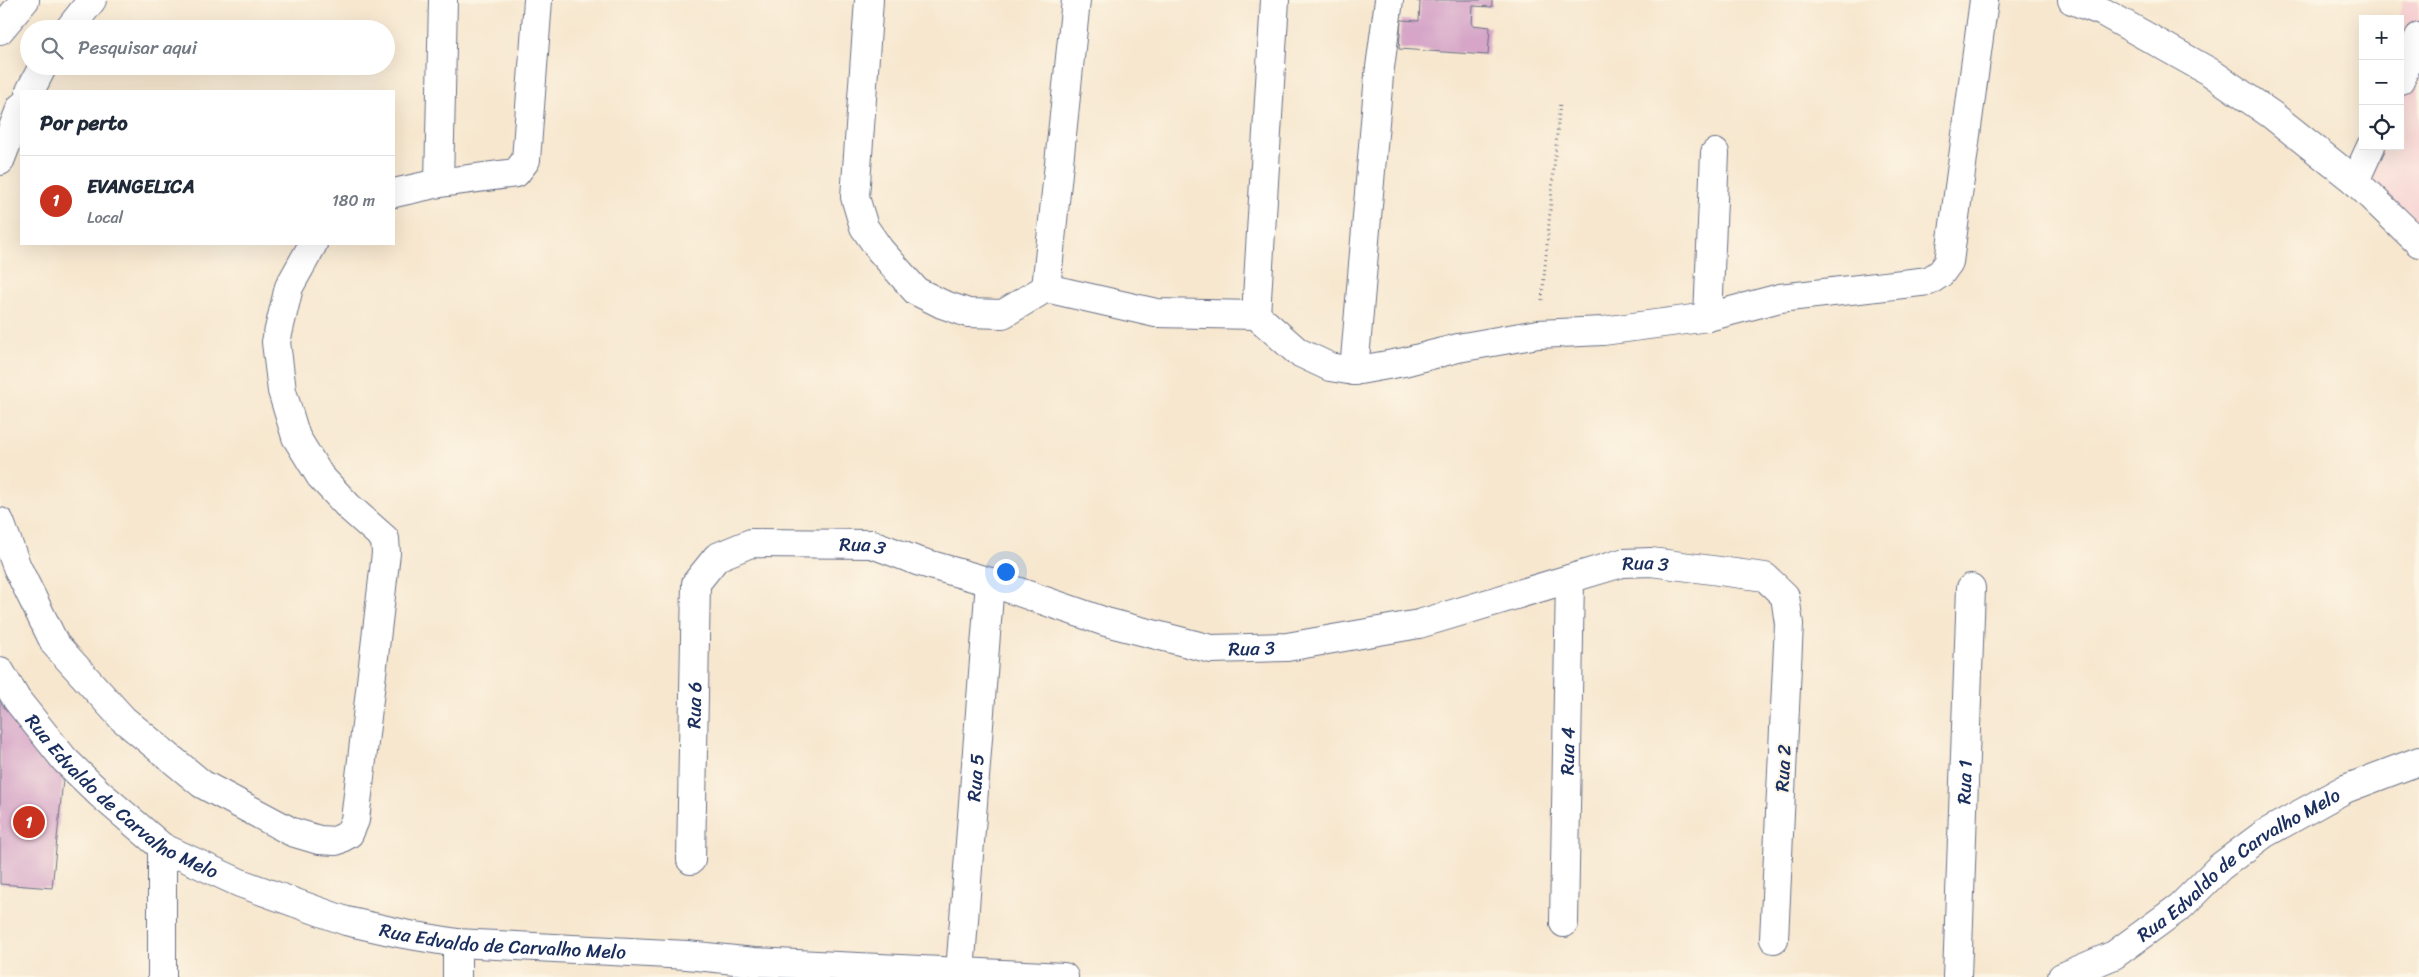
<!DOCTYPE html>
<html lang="pt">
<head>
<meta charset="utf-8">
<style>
	body { margin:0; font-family:Sriracha,sans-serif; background:#f2f2f3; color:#1f2937 }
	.controls { position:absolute; right:15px; top:15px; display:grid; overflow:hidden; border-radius:0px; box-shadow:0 5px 20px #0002 }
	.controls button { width:45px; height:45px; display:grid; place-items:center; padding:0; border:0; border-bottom:1px solid #e0e1e3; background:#fff; color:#1f2937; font:25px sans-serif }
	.you { position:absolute; left:1005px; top:571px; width:18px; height:18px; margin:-12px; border:4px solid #fff; border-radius:50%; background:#1a73e8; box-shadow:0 0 0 8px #1a73e833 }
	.badge { display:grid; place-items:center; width:32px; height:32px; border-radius:50%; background:#c8321e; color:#fff; font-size:16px; font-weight:700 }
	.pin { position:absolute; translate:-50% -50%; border:2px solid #fff; box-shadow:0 1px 5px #0006 }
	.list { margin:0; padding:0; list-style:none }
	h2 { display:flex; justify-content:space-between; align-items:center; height:65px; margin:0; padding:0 20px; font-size:21px }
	h2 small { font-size:16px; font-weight:400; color:#747a83 }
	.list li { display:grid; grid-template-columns:32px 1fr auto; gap:15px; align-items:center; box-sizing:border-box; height:90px; padding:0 20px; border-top:1px solid #e0e1e3 }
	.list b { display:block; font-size:19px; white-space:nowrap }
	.list p { margin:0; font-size:16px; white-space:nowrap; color:#747a83 }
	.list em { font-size:16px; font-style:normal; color:#747a83 }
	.icon { flex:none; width:28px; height:28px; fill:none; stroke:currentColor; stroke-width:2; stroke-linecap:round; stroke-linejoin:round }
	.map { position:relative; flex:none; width:2419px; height:977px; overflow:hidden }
	.search { position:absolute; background:#fff; box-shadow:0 5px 20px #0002; left:20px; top:20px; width:375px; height:55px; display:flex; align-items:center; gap:12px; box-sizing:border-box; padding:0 18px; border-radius:28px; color:#747a83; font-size:19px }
	.panel { position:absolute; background:#fff; box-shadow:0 5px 20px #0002; left:20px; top:90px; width:375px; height:155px; border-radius:0px }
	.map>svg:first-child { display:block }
	.built { fill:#f7cfd2 }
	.building { fill:#d6a5c8 }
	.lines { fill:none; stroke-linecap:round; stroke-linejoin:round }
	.minor-casing { stroke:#686f86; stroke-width:30 }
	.path { stroke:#686f86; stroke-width:3; stroke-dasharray:1 4; stroke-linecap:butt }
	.minor { stroke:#fff; stroke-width:28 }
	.labels { text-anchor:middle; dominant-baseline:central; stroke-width:4; stroke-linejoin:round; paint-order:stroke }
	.street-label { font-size:19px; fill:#1b2f5e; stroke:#fcf5e5 }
</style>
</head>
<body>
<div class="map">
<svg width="2419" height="977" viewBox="0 0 2419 977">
	<rect width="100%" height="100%" fill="#fcf5e5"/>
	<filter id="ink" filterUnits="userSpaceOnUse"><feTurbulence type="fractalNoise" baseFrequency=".02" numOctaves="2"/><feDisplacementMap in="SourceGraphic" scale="10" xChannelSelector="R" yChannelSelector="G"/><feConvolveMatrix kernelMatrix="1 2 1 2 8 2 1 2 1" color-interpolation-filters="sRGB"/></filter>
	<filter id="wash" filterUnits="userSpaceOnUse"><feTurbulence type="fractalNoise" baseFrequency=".0096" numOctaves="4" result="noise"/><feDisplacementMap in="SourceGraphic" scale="20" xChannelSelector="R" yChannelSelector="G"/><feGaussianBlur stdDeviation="1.12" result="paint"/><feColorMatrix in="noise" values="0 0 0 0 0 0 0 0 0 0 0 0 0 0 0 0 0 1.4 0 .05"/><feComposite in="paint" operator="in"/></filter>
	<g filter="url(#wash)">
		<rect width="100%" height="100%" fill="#f7e7cf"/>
		<path class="built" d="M2403,0H2419V243L2355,181L2364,146H2400V19H2398Z"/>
		<g id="blocks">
			<path class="building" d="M1414,0H1492V7L1473,6L1472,25L1490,27L1488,55L1399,49L1401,20L1419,21L1420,2Z
				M0,700H17L65,760L52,888L0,884Z"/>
		</g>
	</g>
	<g filter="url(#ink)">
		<use href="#blocks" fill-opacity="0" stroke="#686f86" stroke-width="1"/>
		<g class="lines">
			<g class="minor-casing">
				<g id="minor">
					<path d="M869,0L855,197L864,227L880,250L916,291L942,304L968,313L1003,314L1046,288L1156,313L1256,315L1298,352L1330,367L1354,371L1404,362L1458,348L1538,334L1603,331L1708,317L1780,298L1929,281L1941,273L1949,262L1984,0"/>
					<path d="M2072,0L2103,12L2210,72L2272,115L2355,181L2419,243"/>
					<path d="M69,29L92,0"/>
					<path d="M0,30L25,0"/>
					<path d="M2400,80L2419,37"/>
					<path d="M30,91L43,66"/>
					<path d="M0,161L21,107"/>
					<path d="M2355,181L2371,146"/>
					<path d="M439,183L443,0"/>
					<path d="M394,193L439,183L516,173L526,160L538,0"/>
					<path d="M1046,288L1076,0"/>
					<path d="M1256,315L1275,0"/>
					<path d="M1708,317L1715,153"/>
					<path d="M1354,371L1379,75L1389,0"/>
					<path d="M0,522L17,567L55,644L123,719L202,784L292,832L319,840L336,841L349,834L355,820L386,553L385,539L349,507L320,476L296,437L282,391L276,342L289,287L313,244"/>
					<path id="s1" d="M0,671L17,700L65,760L99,793L162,847L240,883L346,921L404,934L457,943L687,955L754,962L1064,977"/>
					<path id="s2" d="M691,860L696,583L717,557L751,543L872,544L917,561L990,582L1106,622L1211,649L1287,647L1419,624L1622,563L1651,562L1765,577L1785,596L1789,624L1774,939"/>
					<path id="s3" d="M1564,923L1570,579"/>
					<path id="s4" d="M960,972L990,582"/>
					<path d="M162,977V847"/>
					<path d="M457,977V943"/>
					<path id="s5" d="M1957,977L1971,588"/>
					<path id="s6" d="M2062,977L2114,955L2181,906L2220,867L2264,834L2345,789L2419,761"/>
				</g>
			</g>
			<path class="path" d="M1542,300L1560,101"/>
			<use href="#minor" class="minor"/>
		</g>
	</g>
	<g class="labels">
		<g class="street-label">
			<text stroke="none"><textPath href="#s2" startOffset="459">Rua 3</textPath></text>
			<text stroke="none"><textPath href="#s2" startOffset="1269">Rua 3</textPath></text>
			<text stroke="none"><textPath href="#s2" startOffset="864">Rua 3</textPath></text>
			<text stroke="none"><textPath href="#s2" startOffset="155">Rua 6</textPath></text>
			<text stroke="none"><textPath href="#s3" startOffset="172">Rua 4</textPath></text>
			<text transform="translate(1783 768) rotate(-87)">Rua 2</text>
			<text stroke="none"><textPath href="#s4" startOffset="195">Rua 5</textPath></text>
			<text stroke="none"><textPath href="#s5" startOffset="195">Rua 1</textPath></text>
			<text stroke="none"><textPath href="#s1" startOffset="178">Rua Edvaldo de Carvalho Melo</textPath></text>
			<text stroke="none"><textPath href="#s6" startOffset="211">Rua Edvaldo de Carvalho Melo</textPath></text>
			<text stroke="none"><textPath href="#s1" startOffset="598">Rua Edvaldo de Carvalho Melo</textPath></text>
		</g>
	</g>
</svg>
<div class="controls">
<button>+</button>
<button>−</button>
<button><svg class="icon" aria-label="locate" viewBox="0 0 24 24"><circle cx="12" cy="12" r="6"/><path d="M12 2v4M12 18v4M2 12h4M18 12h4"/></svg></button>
</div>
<div class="you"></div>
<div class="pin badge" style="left:29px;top:822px">1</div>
<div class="search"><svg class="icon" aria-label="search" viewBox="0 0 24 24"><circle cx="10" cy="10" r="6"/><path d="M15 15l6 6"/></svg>Pesquisar aqui</div>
<section class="panel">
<h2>Por perto<small></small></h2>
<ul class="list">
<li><span class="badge">1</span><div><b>EVANGELICA</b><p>Local</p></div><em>180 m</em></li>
</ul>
</section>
</div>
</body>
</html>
